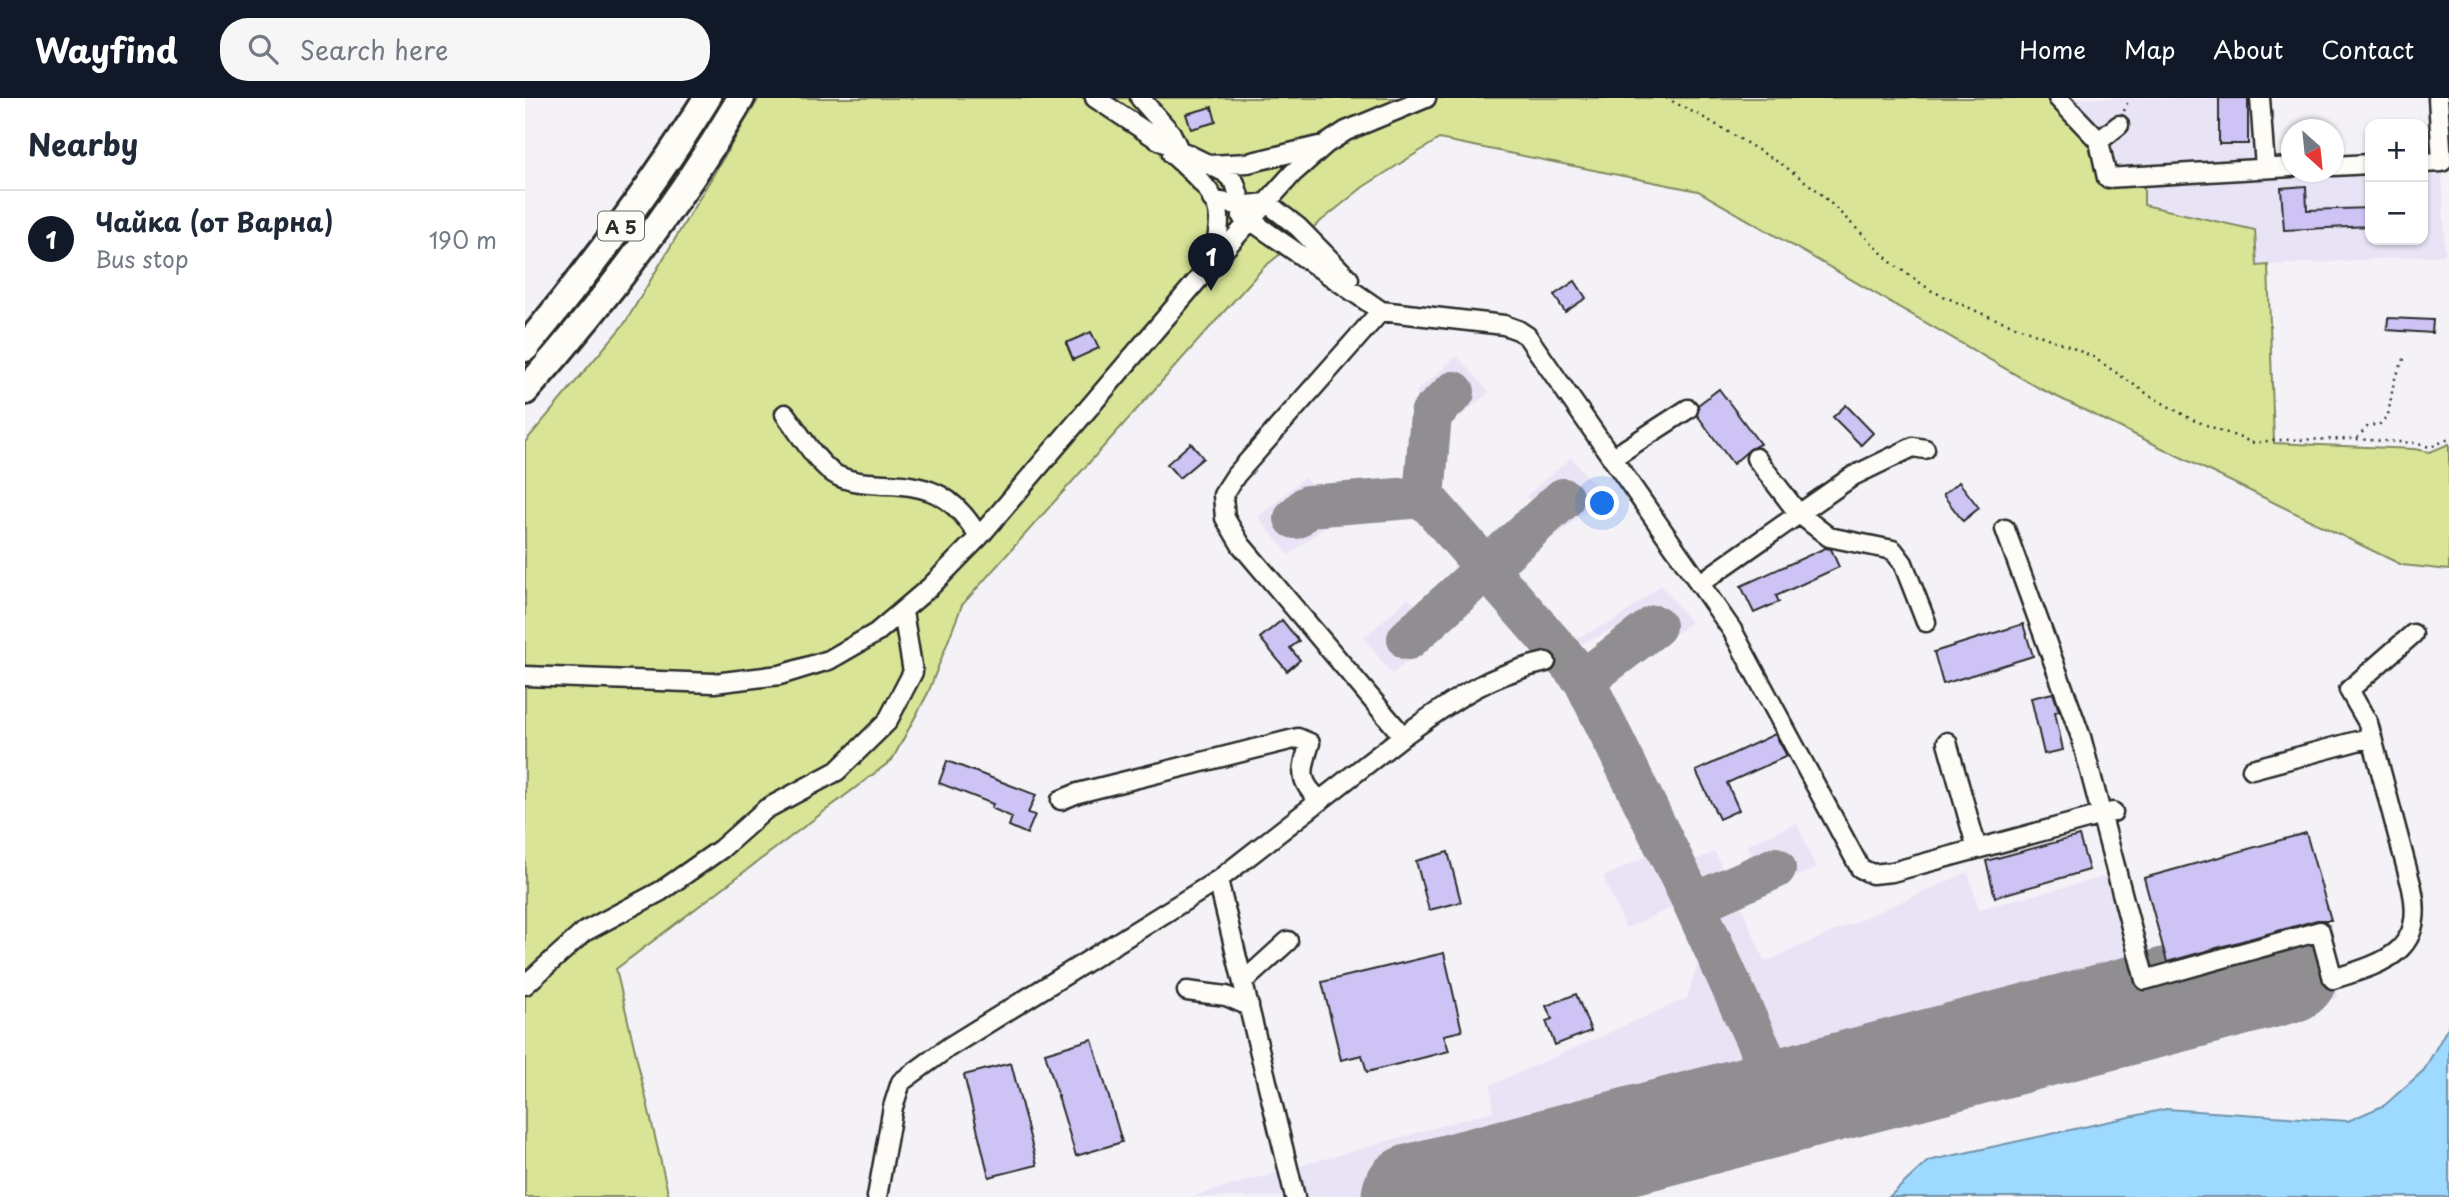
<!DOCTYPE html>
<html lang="en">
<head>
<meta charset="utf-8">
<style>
	body { margin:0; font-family:"Playpen Sans",sans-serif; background:#f6f6f7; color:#1f2937 }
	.controls { position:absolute; right:21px; top:21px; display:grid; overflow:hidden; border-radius:14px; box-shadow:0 2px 5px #0004 }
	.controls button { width:63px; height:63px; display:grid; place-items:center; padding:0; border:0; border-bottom:2px solid #e0e1e3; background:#fff; color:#1f2937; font:35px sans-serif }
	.compass { position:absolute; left:1756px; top:21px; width:63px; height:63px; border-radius:50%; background:#fff; box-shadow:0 2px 5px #0004; rotate:153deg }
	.you { position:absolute; left:1078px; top:406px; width:24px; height:24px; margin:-18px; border:5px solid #fff; border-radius:50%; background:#1a73e8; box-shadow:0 0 0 10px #1a73e833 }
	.badge { display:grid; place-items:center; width:46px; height:46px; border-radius:50%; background:#111827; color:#fff; font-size:23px; font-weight:700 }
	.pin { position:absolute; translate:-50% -58px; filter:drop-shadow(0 2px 4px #0008) }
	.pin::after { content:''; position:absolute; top:37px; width:24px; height:21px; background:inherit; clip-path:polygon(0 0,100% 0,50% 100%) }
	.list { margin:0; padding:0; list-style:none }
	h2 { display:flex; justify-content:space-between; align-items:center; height:91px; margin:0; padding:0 28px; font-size:30px }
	h2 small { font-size:23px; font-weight:400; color:#747a83 }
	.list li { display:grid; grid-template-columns:46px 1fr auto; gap:21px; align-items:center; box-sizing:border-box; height:98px; padding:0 28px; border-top:2px solid #e0e1e3 }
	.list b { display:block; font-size:26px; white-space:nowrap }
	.list p { margin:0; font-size:23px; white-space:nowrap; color:#747a83 }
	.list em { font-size:23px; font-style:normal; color:#747a83 }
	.icon { flex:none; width:38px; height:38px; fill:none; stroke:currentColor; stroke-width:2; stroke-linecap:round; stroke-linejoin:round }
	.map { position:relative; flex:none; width:1924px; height:1099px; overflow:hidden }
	header { display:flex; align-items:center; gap:42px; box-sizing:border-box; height:98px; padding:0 35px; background:#111827; color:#fff }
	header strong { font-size:33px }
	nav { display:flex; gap:38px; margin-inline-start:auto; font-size:24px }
	.search { width:490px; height:63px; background:#f6f6f7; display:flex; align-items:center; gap:18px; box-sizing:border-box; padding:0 24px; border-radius:28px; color:#747a83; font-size:26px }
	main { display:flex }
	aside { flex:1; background:#fff }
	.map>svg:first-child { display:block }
	.built { fill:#e9e3f6; fill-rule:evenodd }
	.green { fill:#d9e497; stroke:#828861; stroke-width:2 }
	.water { fill:#9ed9ff; stroke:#7093aa; stroke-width:2 }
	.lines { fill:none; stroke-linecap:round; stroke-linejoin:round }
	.taxiway { stroke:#908e91; stroke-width:42 }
	.runway { stroke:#908e91; stroke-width:107 }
	.building { fill:#cec3f5; stroke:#2b2b2b; stroke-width:2 }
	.minor-casing { stroke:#2b2b2b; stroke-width:23 }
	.highway-casing { stroke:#2b2b2b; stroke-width:32 }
	.path { stroke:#2b2b2b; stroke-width:2.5; stroke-dasharray:2 5; stroke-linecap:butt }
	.minor { stroke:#fdfcf7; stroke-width:18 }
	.highway { stroke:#fdfcf7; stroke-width:26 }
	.labels { text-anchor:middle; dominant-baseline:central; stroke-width:6; stroke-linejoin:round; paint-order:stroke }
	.shield { fill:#fdfcf7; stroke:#6a6a68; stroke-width:2 }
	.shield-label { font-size:18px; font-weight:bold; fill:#2b2b2b }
</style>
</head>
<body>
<header>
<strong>Wayfind</strong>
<div class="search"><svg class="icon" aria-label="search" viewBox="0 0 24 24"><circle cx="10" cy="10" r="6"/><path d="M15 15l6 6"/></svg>Search here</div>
<nav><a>Home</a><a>Map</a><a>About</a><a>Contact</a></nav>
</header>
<main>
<aside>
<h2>Nearby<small></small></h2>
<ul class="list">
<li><span class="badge">1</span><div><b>Чайка (от Варна)</b><p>Bus stop</p></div><em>190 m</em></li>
</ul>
</aside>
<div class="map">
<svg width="1924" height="1099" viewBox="0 0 1924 1099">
	<rect width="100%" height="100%" fill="#f4f1f7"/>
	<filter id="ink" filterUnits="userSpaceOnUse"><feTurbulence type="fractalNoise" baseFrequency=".0143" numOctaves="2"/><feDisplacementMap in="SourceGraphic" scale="14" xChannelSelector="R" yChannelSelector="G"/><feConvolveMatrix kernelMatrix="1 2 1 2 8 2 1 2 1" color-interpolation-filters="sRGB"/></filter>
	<g filter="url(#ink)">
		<path class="built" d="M1533,0H1735L1740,70L1766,74H1808L1845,66V142H1898V65L1917,64L1920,157L1732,168L1730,132L1619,107L1582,80Z
			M932,258L964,294L915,336L910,390L958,440L970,444L1011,410L1001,398L1046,360L1079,398L1034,436L1023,424L987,456L988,484L1040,545L1093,521L1136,487L1166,524L1122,558L1115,550L1086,574L1080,595L1161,766L1190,754L1198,772L1228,759L1222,747L1272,725L1291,770L1214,803L1240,864L1443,774L1454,811L1591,776L1620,882L1795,833L1814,899L1665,943L1621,936L1048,1099H666L968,1013L966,987L1162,900L1173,865L1148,809L1101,830L1078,779L1125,757L1049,596L1012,555L969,500L944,497L912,527L910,542L867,576L839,540L883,500L893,509L930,475L928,456L887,411L818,414L764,457L733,419L779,380L788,390L873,391L892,374V293ZM1095,528L1102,533L1070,560L1054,558L1046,551Z"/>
		<path class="green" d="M234,0H1533L1574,43L1582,80L1619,78V107L1730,132L1732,168L1743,167L1749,345L1889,351L1905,354L1924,346V472L1877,467L1514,290L1173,93L914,41L838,89L738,170L437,507L403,595L367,662L91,871L144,1099H0V344L100,225Z"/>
		<path class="water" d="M1924,920V1099H1364L1403,1063L1641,1011L1823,1023L1860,1007L1899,972L1923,929Z"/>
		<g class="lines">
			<path class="taxiway" d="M929,294L906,316L899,399L1059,582L1169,806L1259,1003
				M770,420L783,408L899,399
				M883,541L1038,401
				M1059,582L1130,528
				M1169,806L1250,770"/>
			<path class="runway" d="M890,1099L1761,872"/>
		</g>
		<path class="building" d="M1694,0H1723V46H1694Z
			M687,9L691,24L666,31L661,16Z
			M1781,88L1782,112L1845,110V128L1759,132L1756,90Z
			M1050,183L1061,200L1040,214L1029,197Z
			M1863,220L1908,222L1907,235L1862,232Z
			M566,234L574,250L548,262L541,245Z
			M1194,291L1235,346L1225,351L1208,366L1172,317L1173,307Z
			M1321,307L1348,335L1336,347L1308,319Z
			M666,345L678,360L654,380L642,366Z
			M1434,384L1454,410L1438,423L1418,397Z
			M1300,450L1306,451L1314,469L1251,498L1254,504L1229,515L1216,488Z
			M757,522L774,543L765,550L775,562L762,573L735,540Z
			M1498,526L1508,558L1418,586L1409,554Z
			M1528,595L1534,613L1530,614L1538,652L1519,656L1506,600Z
			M1250,636L1262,658L1202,685L1214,712L1194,721L1171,673Z
			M422,663L511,697L503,715L510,717L502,736L484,728L487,719L466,710L468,706L414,685Z
			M1781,735L1806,822H1792L1642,864L1619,780Z
			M1554,738L1564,772L1470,799L1461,763Z
			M923,754L936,804L904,812L891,763Z
			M919,855L937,933L919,937L924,953L842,974L837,957L816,962L797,884Z
			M1051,896L1066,933L1030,947L1021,923L1027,921L1021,908Z
			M567,941L597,1044L551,1058L520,955Z
			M486,965L512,1067L464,1079L439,977Z"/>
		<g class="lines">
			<g class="minor-casing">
				<path id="minor" d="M570,0L632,41L699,74L710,85L717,108V119
					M615,0L646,35L655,54
					M1533,0L1574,43L1582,80L1766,69
					M1735,0L1740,70
					M1574,43L1594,27
					M647,56C664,72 694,95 694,121C694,135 691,150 688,164
					M1898,65L1917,64L1913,0
					M684,67L723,65L794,48
					M1808,68L1845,66
					M687,101C706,108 722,108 742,105L773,129L824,181
					M725,122L856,213L979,227L993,232L1002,238L1207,532L1335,770L1347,776L1367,774L1588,714
					M260,316C274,334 293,368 313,378C328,385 344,385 361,386C407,387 430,399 454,439
					M1087,360L1163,311
					M1231,360L1273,415L1304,439L1368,452L1378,465L1401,524
					M1480,431L1556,639L1620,882L1795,833L1808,881C1859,865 1901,854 1887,790L1843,625L1824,592L1888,536
					M1174,486L1328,378L1388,349L1400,351
					M0,578L189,585L255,577L304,562L351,535L405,489L454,439L688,164L768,75L801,46L821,33L901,0
					M878,638C929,602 959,578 1021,564
					M1422,644L1452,751
					M1727,671L1847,639
					M536,702L553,695L773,640L785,645C777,671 772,683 795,702
					M718,884L763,843
					M0,887L59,834L136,793L196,751L241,711L312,673L362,624L388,574L378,514
					M662,893L701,898L724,908
					M352,1099L368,1009L376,984L424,949L693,782
					M770,1099L693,782L878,638L716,447L700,420L698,397L711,377L856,213"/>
			</g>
			<g class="highway-casing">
				<path id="highway" d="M0,250C66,170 128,88 182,0
					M0,293C81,202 154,106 216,0"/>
			</g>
			<path class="path" d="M1141,0L1185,23L1258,67L1293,93L1368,166L1407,193L1458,216L1541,247L1568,259L1627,299L1668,322L1729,345L1749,342L1830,341L1889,345L1905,349L1924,341
				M1599,13L1604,0
				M1832,340L1844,327H1854L1863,317L1869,283L1880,259"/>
			<use href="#minor" class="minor"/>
			<use href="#highway" class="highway"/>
		</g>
	</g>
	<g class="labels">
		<rect class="shield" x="73" y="113.5" width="46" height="29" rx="5"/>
		<g class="shield-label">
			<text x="96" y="128">A 5</text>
		</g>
	</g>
</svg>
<div class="controls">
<button>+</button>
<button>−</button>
</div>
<svg class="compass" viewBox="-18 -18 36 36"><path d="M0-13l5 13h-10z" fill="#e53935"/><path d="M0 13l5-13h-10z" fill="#747a83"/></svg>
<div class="you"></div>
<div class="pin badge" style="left:686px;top:193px">1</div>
</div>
</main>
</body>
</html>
